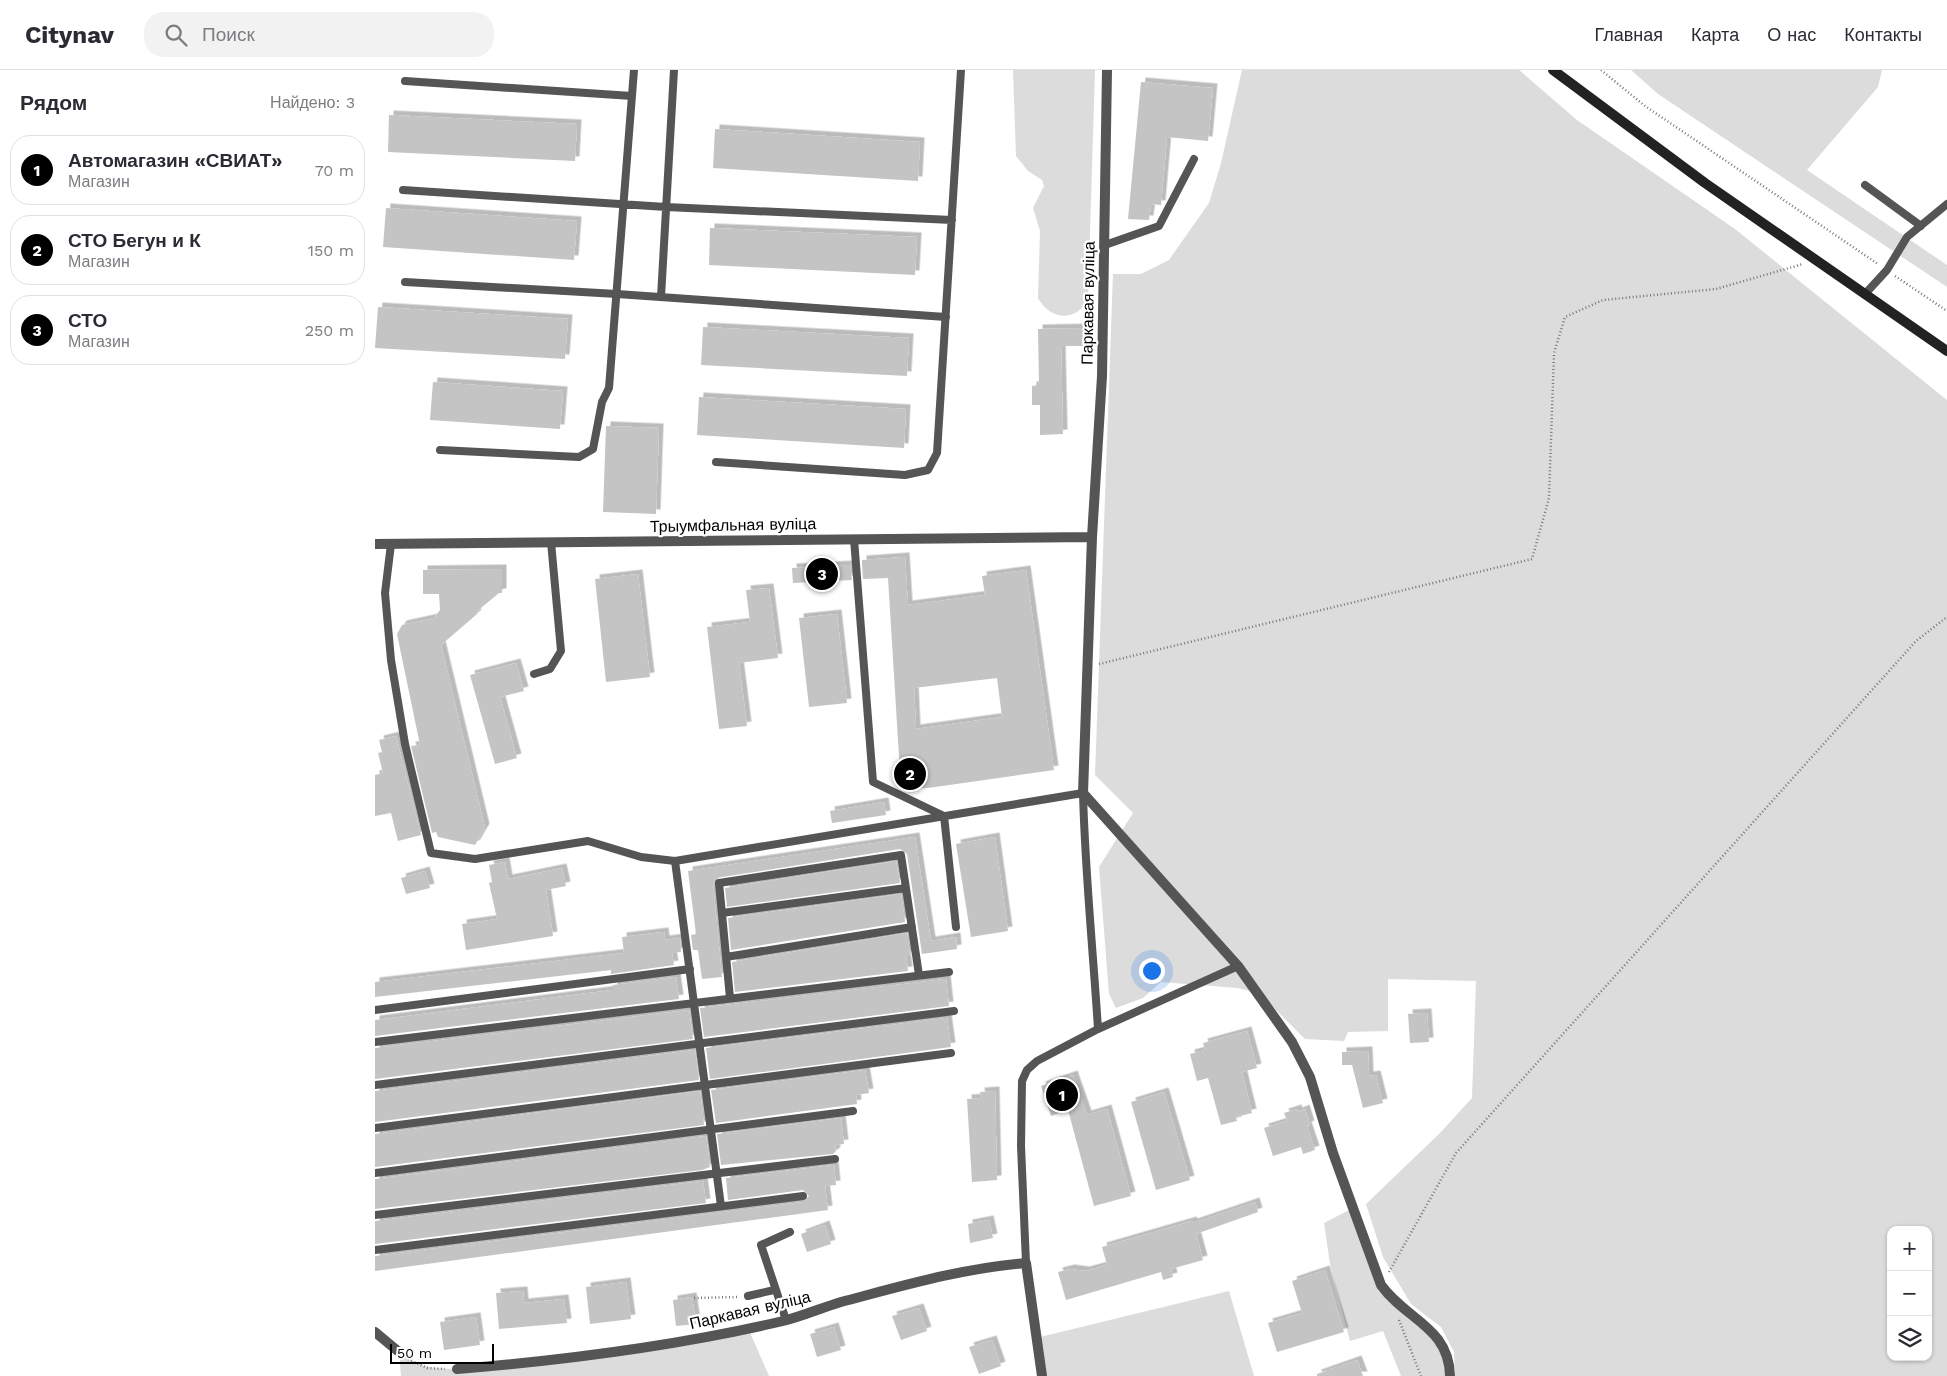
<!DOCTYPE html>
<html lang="ru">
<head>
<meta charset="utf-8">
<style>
	body { margin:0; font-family:"Work Sans",sans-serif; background:#f2f2f3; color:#2b2b33 }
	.controls { position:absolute; right:15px; bottom:15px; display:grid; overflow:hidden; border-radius:10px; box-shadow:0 1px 4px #0004 }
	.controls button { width:45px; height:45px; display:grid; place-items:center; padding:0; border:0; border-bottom:1px solid #e1e1e2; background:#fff; color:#2b2b33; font:25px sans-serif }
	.scale { position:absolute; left:15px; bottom:12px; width:104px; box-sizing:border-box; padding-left:5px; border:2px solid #000; border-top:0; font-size:14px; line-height:18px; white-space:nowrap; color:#000; -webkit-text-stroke:4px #fff; paint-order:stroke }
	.you { position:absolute; left:776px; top:900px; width:18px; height:18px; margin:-12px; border:4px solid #fff; border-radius:50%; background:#1a73e8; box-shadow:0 0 0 8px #1a73e833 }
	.badge { display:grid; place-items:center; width:32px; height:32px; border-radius:50%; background:#000; color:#fff; font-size:16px; font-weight:700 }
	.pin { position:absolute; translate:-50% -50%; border:2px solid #fff; box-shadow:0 1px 5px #0006 }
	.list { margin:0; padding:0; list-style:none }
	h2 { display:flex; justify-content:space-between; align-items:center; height:65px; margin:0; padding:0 20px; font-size:21px }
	h2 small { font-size:16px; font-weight:400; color:#7c7c81 }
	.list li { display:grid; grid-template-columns:32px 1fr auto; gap:15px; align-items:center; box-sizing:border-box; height:70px; margin:0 10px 10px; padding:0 10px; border:1px solid #e1e1e2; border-radius:20px }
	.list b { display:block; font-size:19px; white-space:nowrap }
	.list p { margin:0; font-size:16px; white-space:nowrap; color:#7c7c81 }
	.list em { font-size:16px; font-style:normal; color:#7c7c81 }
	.icon { flex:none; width:28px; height:28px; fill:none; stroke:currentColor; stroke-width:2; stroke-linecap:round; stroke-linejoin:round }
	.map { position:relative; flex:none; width:1572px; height:1306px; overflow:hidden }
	header { display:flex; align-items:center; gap:30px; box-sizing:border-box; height:70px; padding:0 25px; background:#fff; border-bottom:1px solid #e1e1e2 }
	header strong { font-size:24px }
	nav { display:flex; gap:28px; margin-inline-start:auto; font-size:18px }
	.search { width:350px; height:45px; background:#f2f2f3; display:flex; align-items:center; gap:12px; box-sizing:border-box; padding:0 18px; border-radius:20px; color:#7c7c81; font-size:19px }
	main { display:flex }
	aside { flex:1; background:#fff }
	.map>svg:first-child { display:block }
	.green { fill:#dcdcdc; fill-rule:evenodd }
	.building { fill:#c4c4c4; fill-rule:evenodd; filter:url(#shadow) }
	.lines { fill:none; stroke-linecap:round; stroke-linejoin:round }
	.path { stroke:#777; stroke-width:2.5; stroke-dasharray:1 2.5; stroke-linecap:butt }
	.service { stroke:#555; stroke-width:8 }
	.minor { stroke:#555; stroke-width:10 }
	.secondary { stroke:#222; stroke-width:10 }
	.labels { text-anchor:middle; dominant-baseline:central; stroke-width:4.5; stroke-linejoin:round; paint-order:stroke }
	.street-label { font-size:16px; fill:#000; stroke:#fff }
</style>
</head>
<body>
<header>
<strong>Citynav</strong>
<div class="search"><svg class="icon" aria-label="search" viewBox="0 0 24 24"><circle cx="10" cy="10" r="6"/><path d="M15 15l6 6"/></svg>Поиск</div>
<nav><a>Главная</a><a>Карта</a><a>О нас</a><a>Контакты</a></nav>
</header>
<main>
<aside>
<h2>Рядом<small>Найдено: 3</small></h2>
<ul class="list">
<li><span class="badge">1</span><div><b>Автомагазин «СВИАТ»</b><p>Магазин</p></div><em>70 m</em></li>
<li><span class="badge">2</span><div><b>СТО Бегун и К</b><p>Магазин</p></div><em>150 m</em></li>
<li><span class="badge">3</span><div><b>СТО</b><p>Магазин</p></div><em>250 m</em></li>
</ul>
</aside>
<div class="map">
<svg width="1572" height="1306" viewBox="0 0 1572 1306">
	<defs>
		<filter id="shadow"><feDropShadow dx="4.5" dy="-4.5" stdDeviation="0" flood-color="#0004"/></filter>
	</defs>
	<rect width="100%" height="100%" fill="#fff"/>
	<path class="green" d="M638,0H720L713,229C701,253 675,250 663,228L665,161L658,138L669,116L667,110L653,101L641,86Z
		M867,0H1144L1202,50L1360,159L1572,330V1306H1080L1079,1282L1066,1257L1036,1234L1008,1187L991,1134L1065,1063L1097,1028L1101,911L1013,909V961L973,962L969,971L930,969L884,923L862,918L786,912L768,928L741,938L734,924L724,797L758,743L720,705L738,204H766L794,190L834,133L846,93ZM1516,1160H1553V1287H1516Z
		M1256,0H1507L1503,17L1432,100L1572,195V217L1283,24Z
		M978,1138L1006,1215L1059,1263L1075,1306H1026L1008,1261L975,1271L955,1194L949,1153Z
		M854,1221L879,1306H667L661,1268Z
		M373,1258L394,1306H26L24,1282C45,1298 56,1298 82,1299Z"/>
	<path class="building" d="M766,12L838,18L833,71L792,67L786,135L776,134L774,150L753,149Z
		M14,45L202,54L200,91L13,82Z
		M340,59L545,72L543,111L338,98Z
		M11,138L202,151L199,190L8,177Z
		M335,158L542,167L540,205L334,195Z
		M3,237L193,249L190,289L0,278Z
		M328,257L534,268L532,306L326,295Z
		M713,258V276H686L688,364L665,365V335H657V316L664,315L663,259Z
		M58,312L188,321L185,359L55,350Z
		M324,327L531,339L529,378L322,365Z
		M231,356L284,358L281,444L228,442Z
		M530,487L533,535L610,525L607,506L651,500L679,700L553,718L526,719L513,508L488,509L487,494V490ZM622,608L627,647L541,659L539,618Z
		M475,495L477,510L418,513L417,498Z
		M127,499V523H124L101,542L102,544L66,575L110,758L100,775L63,767L61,762L57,763L36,676L45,675L22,564L27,555L59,548L65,540L64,524H48V500Z
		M263,504L275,607L231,612L220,509Z
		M394,518L403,588L364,593L372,656L344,659L332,557L375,552L371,520Z
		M462,544L472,633L434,637L424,548Z
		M141,593L149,621L125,627L142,688L120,694L95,605Z
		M21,666L46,765L23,771L16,743L0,746V705L8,703L3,683L7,682L4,670Z
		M509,732L511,745L457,753L455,741Z
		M540,767L556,871L581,867L582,879L547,884L532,784L525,779L341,808L338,814L347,907L327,909L323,880H318L316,865L321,864L313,801Z
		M620,767L633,861L596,867L581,774Z
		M521,791L525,813L352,837L350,818Z
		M130,792L133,809L187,798L191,816L171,820L178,866L91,880L87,854L122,849L114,813L117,812L114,795Z
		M50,801L55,818L31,824L26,808Z
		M526,824L530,852L356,880L353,848Z
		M289,862L290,870L305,868L306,882L297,883L299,895L236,904V900L0,927V912L249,883L247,867Z
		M532,863L535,886H531L533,901L360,922L357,892Z
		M301,907L304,929L0,966V950L238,920V915Z
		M571,909L574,936L329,967L325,938Z
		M314,940L318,969L0,1009V978Z
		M1052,943L1054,972L1035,973L1033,944Z
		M572,948L576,977L335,1009L331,978Z
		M872,961L882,998L867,1002L877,1043L861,1047L862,1051L846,1055L833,1008L822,1011L815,984L830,980L828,973Z
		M320,980L324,1010L0,1052V1021Z
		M993,981L994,1006L1001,1005L1008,1033L988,1038L977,995H967V982Z
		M490,1000L494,1023L481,1025L482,1034L341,1053L336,1020Z
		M698,1005L712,1045L732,1039L756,1126L719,1136L693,1040L676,1046L666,1016Z
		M325,1021L329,1055L0,1097V1064Z
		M620,1021L622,1110L597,1112L592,1029L606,1028L605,1022Z
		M789,1022L815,1110L781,1120L756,1032Z
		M922,1039L923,1042L930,1039L935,1055L932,1056L940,1080L928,1084L926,1077L898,1086L889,1058L912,1051L909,1043Z
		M466,1048L469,1074L460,1075L461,1081L458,1084L346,1095L342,1064Z
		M331,1066L335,1097L327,1100L0,1139V1109Z
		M459,1095L461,1115L450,1116L453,1140L0,1201V1186L429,1132L434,1126L428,1120L353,1130L351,1108Z
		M328,1111L331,1133L0,1174V1151Z
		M880,1132L883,1142L821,1164L828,1190L796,1199L798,1207L788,1210L786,1202L691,1230L683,1202L695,1199L710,1201L732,1195L727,1177L817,1151L818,1153Z
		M614,1150L618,1168L595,1173L593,1154Z
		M450,1155L456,1174L432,1182L426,1164Z
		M950,1200L969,1262L902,1282L893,1253L927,1243L917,1211Z
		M251,1212L256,1249L215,1254L211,1217Z
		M148,1221L149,1233L189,1229L192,1253L124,1259L121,1223Z
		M317,1227L321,1254L301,1256L298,1230Z
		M544,1238L552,1261L526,1270L517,1246Z
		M101,1247L105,1275L69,1280L65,1252Z
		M459,1257L466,1280L442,1287L435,1264Z
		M617,1270L626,1296L604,1304L594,1277Z
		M982,1290L988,1306H942V1304Z"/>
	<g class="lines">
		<path class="path" d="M1226,0L1270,36L1503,194
			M1520,206L1572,241
			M724,594L1157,489L1174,428L1179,283L1190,247L1228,230L1341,219L1428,194
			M1014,1202L1081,1083L1541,571L1572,547
			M319,1228L364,1227
			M1024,1250L1046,1306
			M33,1289L52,1298L70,1299"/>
		<path class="service" d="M30,11L257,26
			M1490,115L1546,156
			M28,120L291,137L577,150
			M730,175L784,156L819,89
			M30,212L242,224L571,247
			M1490,224L1512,200L1532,167L1572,134
			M286,227L299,0
			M65,380L204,387L218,379L227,332L234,318L259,0
			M341,392L530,405L553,400L562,383L586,0
			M479,469L498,712L569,746L581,857
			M16,474L10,523L16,590L30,674L56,783L100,789L213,771L266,787L300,791L708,723C710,802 718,880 723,959
			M159,604L175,599L186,581L176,472
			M300,791L346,1136
			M347,843L531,818
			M351,887L537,857
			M355,928L344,813L526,785L544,905
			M0,940L315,899
			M0,972L574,902
			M0,1015L579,941
			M0,1058L576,983
			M0,1103L478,1041
			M0,1145L460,1089
			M0,1180L428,1126
			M651,1193L646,1076L647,1011L652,1000L662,991L723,959L863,896
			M373,1226L399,1220
			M411,1250L386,1175L415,1162"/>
		<path class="minor" d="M732,0L727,306L717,467L708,723L863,896L917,972L935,1007L958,1083L1006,1215C1031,1250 1074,1257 1075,1306
			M0,474L717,467
			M0,1262L24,1282
			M82,1299C192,1290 301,1276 408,1251C428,1246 446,1238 466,1232C527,1216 588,1198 651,1193L667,1306"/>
		<path class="secondary" d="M1178,0L1330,113L1572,281"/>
	</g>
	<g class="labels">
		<g class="street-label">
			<text transform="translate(713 233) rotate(-89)">Паркавая вуліца</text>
			<text transform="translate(358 455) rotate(-1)">Трыумфальная вуліца</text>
			<text transform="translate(375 1240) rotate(-13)">Паркавая вуліца</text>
		</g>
	</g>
</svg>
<div class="controls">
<button>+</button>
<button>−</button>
<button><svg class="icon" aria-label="layers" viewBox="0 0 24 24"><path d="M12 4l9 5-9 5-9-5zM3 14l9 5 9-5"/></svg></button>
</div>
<div class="scale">50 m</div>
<div class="you"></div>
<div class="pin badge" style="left:687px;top:1025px">1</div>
<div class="pin badge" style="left:535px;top:704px">2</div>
<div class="pin badge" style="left:447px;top:504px">3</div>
</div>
</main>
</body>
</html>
